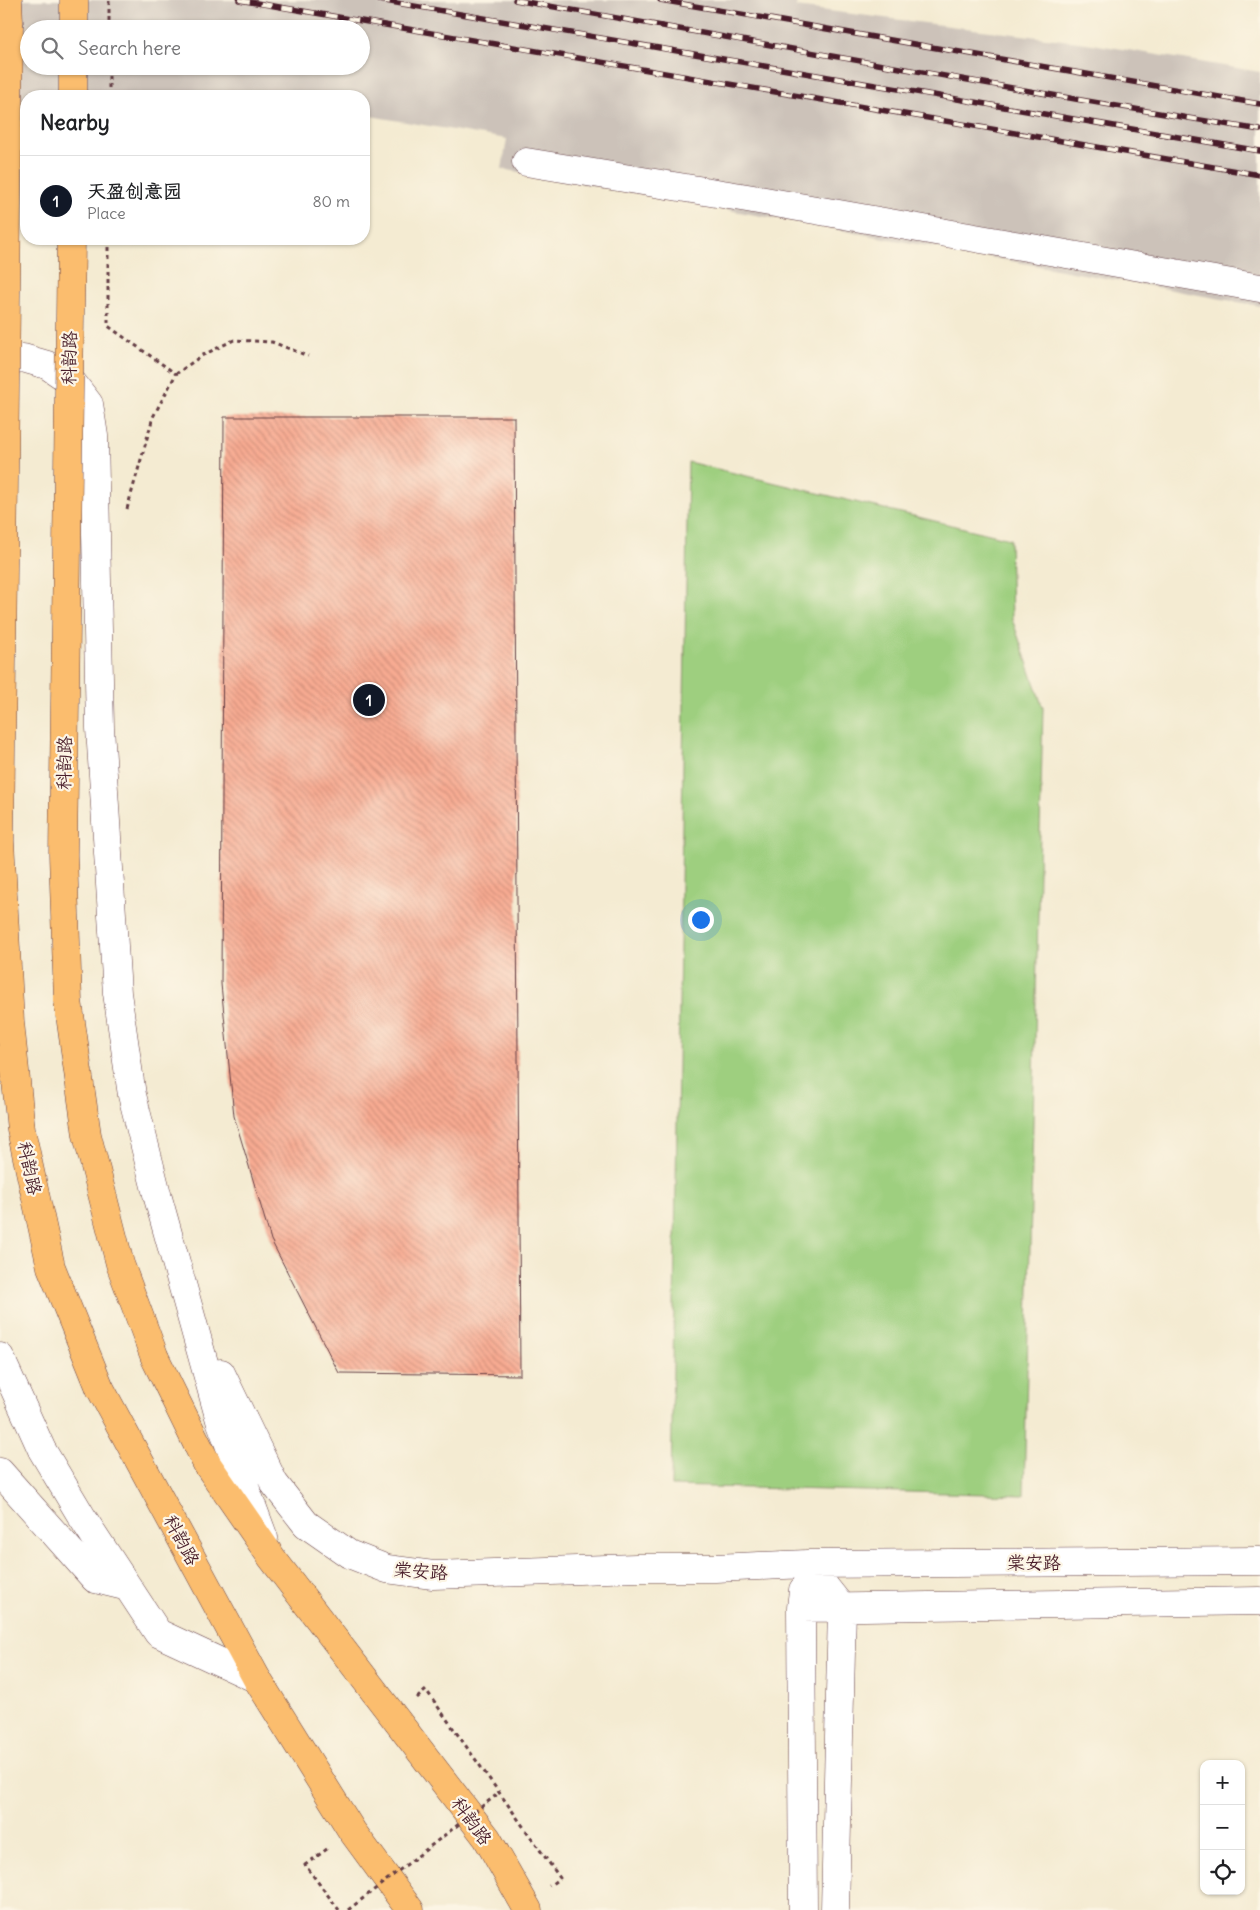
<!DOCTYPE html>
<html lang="en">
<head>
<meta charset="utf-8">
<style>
	body { margin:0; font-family:Delius,"LXGW WenKai TC",sans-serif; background:#f6f6f6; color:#202124 }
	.controls { position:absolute; right:15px; bottom:15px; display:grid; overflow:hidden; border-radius:10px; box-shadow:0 1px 4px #0004 }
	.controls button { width:45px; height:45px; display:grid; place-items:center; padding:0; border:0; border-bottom:1px solid #e0e0e0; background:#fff; color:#202124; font:25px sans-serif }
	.you { position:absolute; left:700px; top:919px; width:18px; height:18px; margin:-12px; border:4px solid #fff; border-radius:50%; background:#1a73e8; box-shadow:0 0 0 8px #1a73e833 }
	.badge { display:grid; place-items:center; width:32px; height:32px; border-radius:50%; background:#111827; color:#fff; font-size:16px; font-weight:700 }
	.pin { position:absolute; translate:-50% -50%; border:2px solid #fff; box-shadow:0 1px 5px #0006 }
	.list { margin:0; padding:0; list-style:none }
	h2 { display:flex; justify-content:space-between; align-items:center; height:65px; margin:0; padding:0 20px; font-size:21px }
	h2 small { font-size:16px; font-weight:400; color:#757577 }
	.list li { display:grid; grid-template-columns:32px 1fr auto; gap:15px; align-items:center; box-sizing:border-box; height:90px; padding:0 20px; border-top:1px solid #e0e0e0 }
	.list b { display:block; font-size:19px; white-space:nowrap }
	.list p { margin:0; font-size:16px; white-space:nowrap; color:#757577 }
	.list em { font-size:16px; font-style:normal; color:#757577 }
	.icon { flex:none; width:28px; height:28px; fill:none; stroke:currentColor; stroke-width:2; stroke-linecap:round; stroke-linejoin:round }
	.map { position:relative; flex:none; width:1260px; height:1910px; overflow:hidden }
	.search { position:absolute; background:#fff; box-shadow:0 1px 4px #0004; left:20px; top:20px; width:350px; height:55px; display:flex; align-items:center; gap:12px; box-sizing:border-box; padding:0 18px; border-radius:28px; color:#757577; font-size:19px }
	.panel { position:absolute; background:#fff; box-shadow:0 1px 4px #0004; left:20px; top:90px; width:350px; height:155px; border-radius:20px }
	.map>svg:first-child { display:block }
	.railway { fill:#ccc2b9; fill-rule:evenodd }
	.green { fill:#9ecf7f; stroke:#747755 }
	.building { fill:url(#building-back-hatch) }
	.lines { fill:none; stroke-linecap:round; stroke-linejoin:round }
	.minor-casing { stroke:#643e44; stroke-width:29 }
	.highway-casing { stroke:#643e44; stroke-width:29 }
	.path { stroke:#643e44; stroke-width:3; stroke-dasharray:4 4; stroke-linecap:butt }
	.minor { stroke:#fff; stroke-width:28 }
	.highway { stroke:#fbbd6e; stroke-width:28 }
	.rail-casing { stroke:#4a1f2b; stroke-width:5.5 }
	.rail { stroke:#fcf5e5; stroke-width:4; stroke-dasharray:11; stroke-linecap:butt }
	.highway-bridge-casing { stroke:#643e44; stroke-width:29; stroke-linecap:butt }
	.path-bridge { stroke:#643e44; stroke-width:3; stroke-dasharray:4 4; stroke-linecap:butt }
	.highway-bridge { stroke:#fbbd6e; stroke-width:28 }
	.labels { text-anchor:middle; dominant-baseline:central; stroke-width:4.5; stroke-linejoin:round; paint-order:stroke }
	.street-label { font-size:18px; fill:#4a1f2b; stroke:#fcf5e5 }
</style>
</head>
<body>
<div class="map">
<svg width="1260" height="1910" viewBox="0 0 1260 1910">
	<defs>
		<pattern id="building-back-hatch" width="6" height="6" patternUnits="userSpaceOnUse" patternTransform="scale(1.25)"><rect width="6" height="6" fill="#f8ab92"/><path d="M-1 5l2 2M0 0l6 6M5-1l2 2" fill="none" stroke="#cb8b77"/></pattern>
	</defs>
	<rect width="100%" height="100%" fill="#fcf5e5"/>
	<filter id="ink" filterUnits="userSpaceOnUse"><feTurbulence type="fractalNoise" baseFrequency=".02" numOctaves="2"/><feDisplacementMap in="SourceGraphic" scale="10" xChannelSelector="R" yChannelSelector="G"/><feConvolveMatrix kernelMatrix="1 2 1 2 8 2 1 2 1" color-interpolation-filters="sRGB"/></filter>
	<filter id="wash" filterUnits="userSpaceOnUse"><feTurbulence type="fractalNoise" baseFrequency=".0096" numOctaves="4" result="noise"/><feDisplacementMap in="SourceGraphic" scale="20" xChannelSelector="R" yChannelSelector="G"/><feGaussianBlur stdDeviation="1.12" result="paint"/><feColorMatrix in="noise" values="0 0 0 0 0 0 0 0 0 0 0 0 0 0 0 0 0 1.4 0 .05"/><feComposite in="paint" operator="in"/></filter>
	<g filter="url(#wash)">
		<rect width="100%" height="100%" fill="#f4ebd2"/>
		<path class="railway" d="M0,0H797L796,7L1086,43L1260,72V306L502,169L507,139L364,115V96H26V100H0ZM29,29H361V66H29Z"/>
		<path class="green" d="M688,462L1010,539L1012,619L1043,708L1024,1495L671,1486Z"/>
		<g id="blocks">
			<path class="building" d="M224,417H514L520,1375L339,1373L271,1240L234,1116L221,984Z"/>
		</g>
	</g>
	<g filter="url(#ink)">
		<use href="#blocks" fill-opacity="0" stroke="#643e44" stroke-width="1"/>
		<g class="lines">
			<g class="minor-casing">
				<path id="minor" d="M526,162L747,198L1260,288
					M0,361L23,358L47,365L72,382L89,404L94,436L100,728L117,993L132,1095L158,1198L220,1420L264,1538
					M0,1357L42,1450L82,1517L158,1633L257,1679
					M221,1373L274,1483L306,1524L349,1554L387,1569L433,1575L636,1568H715L807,1564L1260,1561
					M0,1472L95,1579L128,1587
					M807,1564L842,1608L835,1910
					M801,1608L1260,1601
					M803,1910L801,1608L803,1590"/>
			</g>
			<g class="highway-casing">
				<path id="highway" d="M8,0L9,23
					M74,29V0
					M73,96V66
					M155,1358L207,1464L272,1558L487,1838L528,1910
					M100,1388L257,1679L352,1831L410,1910"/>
			</g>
			<path class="path" d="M109,29V0
				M109,96V66
				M108,239V326L176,374
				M127,509L153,417L176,374L201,356L234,340L272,342L308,356
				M417,1698L426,1690L560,1878L549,1886
				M327,1849L305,1865L339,1910"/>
			<use href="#minor" class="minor"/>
			<use href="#highway" class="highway"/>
			<g class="rail-casing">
				<path id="rail" d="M239,0L1260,175
					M379,0L1260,151
					M515,0L1081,100L1260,130
					M660,0L1260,104"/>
			</g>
			<use href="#rail" class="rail"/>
			<g class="highway-bridge-casing">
				<path id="highway-bridge" d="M9,23L0,841L10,1022L21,1130L51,1267L100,1388
					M71,239L63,855L68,1001L87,1135L120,1264L155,1358"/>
			</g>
			<path class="path-bridge" d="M348,1910L499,1793"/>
			<use href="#highway-bridge" class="highway-bridge"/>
		</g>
	</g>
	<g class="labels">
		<g class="street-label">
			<text transform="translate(69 358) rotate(-89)">科韵路</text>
			<text transform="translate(64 763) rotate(-89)">科韵路</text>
			<text transform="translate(30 1168) rotate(78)">科韵路</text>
			<text transform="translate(182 1540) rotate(62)">科韵路</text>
			<text x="1034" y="1562">棠安路</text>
			<text transform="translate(421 1571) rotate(4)">棠安路</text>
			<text transform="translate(472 1821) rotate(54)">科韵路</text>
		</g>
	</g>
</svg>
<div class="controls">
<button>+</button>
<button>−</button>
<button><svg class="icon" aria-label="locate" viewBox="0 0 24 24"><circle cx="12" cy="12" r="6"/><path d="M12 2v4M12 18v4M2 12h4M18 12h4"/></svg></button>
</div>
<div class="you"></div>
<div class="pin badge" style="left:369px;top:700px">1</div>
<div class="search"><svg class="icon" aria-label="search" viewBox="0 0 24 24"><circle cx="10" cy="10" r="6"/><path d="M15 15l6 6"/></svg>Search here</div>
<section class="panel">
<h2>Nearby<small></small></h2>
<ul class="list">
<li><span class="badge">1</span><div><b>天盈创意园</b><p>Place</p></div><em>80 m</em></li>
</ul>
</section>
</div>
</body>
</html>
